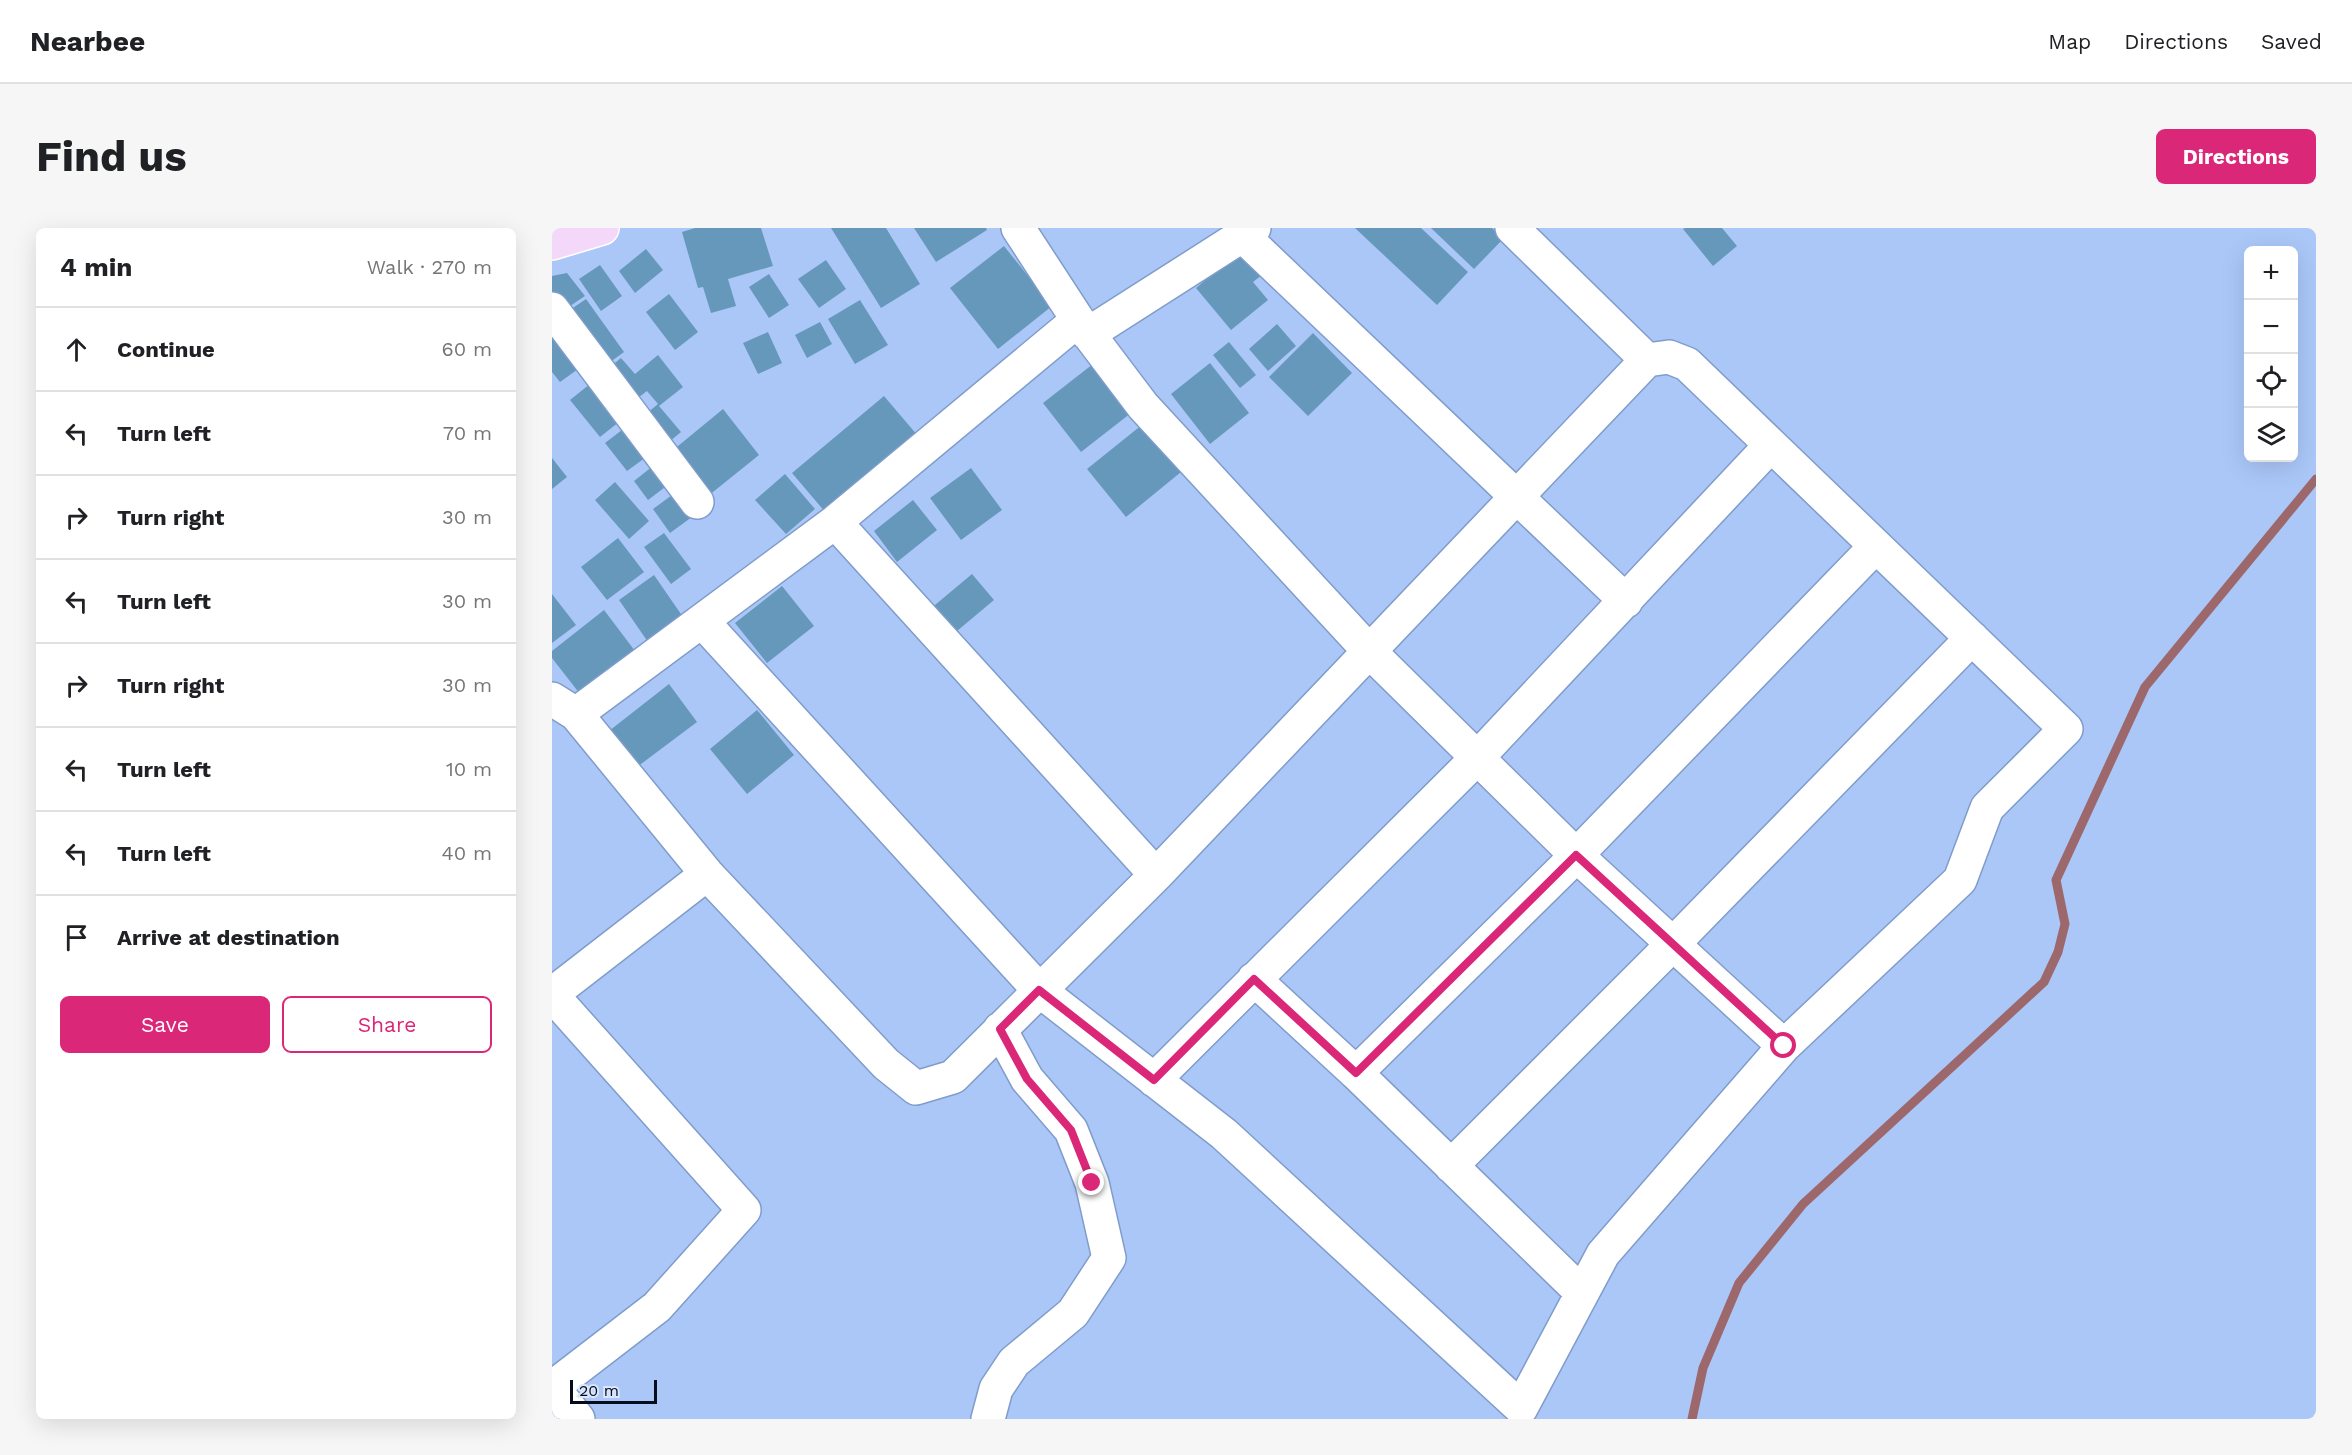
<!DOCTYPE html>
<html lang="en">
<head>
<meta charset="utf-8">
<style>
	body { margin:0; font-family:"Work Sans",sans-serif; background:#f6f6f6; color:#202124 }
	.controls { position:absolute; right:18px; top:18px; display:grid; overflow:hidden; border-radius:9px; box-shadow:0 6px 24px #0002 }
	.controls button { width:54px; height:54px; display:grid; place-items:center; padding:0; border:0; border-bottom:2px solid #e0e0e0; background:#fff; color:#202124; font:30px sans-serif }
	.scale { position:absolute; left:18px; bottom:15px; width:87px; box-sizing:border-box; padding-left:6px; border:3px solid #050d1d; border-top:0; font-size:16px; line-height:21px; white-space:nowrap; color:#050d1d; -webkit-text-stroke:4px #dbe7fc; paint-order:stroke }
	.stop { position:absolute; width:18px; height:18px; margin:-14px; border:4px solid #db2777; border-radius:50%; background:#fff }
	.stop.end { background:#db2777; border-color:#fff; box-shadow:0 2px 6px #0008 }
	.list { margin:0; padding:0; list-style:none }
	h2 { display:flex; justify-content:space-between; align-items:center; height:78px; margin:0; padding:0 24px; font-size:26px }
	h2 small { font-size:20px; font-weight:400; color:#757577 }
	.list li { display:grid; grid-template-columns:39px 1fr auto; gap:18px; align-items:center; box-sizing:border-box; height:84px; padding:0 24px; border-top:2px solid #e0e0e0 }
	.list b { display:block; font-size:22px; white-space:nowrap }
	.list em { font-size:20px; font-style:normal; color:#757577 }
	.actions { display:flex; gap:12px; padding:18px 24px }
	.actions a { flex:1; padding:14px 0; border:2px solid #db2777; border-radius:9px; text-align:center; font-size:21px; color:#db2777 }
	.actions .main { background:#db2777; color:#fff }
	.icon { flex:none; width:33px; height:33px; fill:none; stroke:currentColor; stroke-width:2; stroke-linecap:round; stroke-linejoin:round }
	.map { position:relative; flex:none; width:1764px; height:1191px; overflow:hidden; border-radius:9px }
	header { display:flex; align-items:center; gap:36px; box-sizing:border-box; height:84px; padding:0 30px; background:#fff; border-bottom:2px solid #e0e0e0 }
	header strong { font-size:28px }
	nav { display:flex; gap:33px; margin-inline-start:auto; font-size:21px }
	.intro { display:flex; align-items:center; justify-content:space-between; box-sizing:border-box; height:144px; padding:0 36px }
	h1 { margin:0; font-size:42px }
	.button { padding:15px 27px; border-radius:9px; background:#db2777; color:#fff; font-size:21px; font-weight:700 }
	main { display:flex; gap:36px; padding:0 36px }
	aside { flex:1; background:#fff; border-radius:9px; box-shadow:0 6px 24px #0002 }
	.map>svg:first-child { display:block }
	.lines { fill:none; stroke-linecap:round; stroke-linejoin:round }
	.stream { stroke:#9d686c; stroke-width:9 }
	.building { fill:#6698bc }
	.minor-casing { stroke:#809ccb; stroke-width:36 }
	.major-casing { stroke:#fff; stroke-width:36 }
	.minor { stroke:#fff; stroke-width:33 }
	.major { stroke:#f4d8fa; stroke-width:33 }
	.route { stroke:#db2777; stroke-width:8 }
</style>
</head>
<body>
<header>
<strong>Nearbee</strong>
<nav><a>Map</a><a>Directions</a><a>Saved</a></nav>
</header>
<div class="intro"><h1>Find us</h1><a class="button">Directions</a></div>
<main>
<aside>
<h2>4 min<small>Walk · 270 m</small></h2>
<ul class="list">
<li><svg class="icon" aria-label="ahead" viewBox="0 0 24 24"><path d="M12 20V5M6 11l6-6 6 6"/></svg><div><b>Continue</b></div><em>60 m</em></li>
<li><svg class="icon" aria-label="left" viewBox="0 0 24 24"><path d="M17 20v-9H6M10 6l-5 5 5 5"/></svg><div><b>Turn left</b></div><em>70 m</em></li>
<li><svg class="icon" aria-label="right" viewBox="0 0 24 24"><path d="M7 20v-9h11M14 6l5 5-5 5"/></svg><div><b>Turn right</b></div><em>30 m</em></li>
<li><svg class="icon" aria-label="left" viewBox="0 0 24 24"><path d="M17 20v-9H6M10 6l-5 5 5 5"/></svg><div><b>Turn left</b></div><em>30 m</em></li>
<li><svg class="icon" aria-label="right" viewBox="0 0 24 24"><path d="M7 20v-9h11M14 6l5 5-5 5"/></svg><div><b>Turn right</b></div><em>30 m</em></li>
<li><svg class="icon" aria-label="left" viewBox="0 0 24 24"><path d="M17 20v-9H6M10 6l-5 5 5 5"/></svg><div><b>Turn left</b></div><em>10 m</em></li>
<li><svg class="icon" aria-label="left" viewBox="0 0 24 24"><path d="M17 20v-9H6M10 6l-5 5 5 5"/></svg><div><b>Turn left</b></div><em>40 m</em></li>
<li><svg class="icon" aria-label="arrive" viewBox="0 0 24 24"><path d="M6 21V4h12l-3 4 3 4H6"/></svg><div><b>Arrive at destination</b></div></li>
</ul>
<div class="actions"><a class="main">Save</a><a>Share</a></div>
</aside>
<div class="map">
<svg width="1764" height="1191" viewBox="0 0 1764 1191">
	<rect width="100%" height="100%" fill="#aac7f8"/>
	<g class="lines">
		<path class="stream" d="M1140,1191L1151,1140L1187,1055L1251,976L1492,754L1506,724L1513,696L1504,652L1593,459L1764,251"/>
	</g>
	<path class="building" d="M143,0H209L221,38L176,51L184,78L159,85L151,59L146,60L130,4Z
		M279,0H334L368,56L329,80Z
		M362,0H434L435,2L384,34Z
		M803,0H869L916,44L885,77Z
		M879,0H940L951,11L922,41Z
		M1133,0H1170L1185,18L1161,38L1131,1Z
		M452,18L500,78L446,121L398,60Z
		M94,21L111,42L83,65L67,43Z
		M690,21L710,47L701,54L716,72L679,102L644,60Z
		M274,32L294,61L267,80L246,51Z
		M48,37L70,68L49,83L27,51Z
		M15,45L33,68L12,82L0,67V48Z
		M217,46L237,77L217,90L197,59Z
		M117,66L146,104L123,122L94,84Z
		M34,71L72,124L50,140L12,86Z
		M308,72L336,117L303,136L276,91Z
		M268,94L280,116L255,130L243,107Z
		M725,96L744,118L716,143L697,121Z
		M0,102L36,134L8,154L0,144Z
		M216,104L230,135L206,146L191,115Z
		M761,105L800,145L756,188L717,149Z
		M677,114L704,147L688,160L661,127Z
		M106,127L131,159L107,178L129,204L112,218L89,190L106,176L95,163L79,175L53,143L69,130L83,146Z
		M658,135L697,185L658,216L619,166Z
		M541,136L579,185L529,224L491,175Z
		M48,148L77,186L48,209L18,172Z
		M332,168L366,208L274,285L240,245Z
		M171,181L207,227L156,268L120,223Z
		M79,195L101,224L75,243L53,215Z
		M591,196L629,244L574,289L535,241Z
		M0,230L15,249L0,261Z
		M106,234L121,253L96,272L82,253Z
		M419,240L450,282L409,312L378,270Z
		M233,246L263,281L234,306L203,272Z
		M63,254L97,293L77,311L43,272Z
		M127,262L144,286L118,305L101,281Z
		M361,272L385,302L345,334L322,303Z
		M112,305L139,341L119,356L92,319Z
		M66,310L92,344L55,372L29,339Z
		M420,346L442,372L399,408L377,382Z
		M102,347L131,389L96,414L67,372Z
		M230,358L262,398L215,435L183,395Z
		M0,366L24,397L0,415Z
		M52,382L83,423L28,466L0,430V423Z
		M117,456L145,494L85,539L57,503Z
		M205,482L242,527L195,566L158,521Z"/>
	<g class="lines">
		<g class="minor-casing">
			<path id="minor" d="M466,0L526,92L591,178L818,424L1024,627L1232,818
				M960,0L1095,132
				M691,8L1074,373
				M0,81L145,274
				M536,106L702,0
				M283,294L604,647
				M0,471L24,486L155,646L334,836L364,860L401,849L604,647L1095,132L1117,129L1135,136L1514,501L1435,580L1408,652L1232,818L1051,1026L969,1180L672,906L487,762L150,393
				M24,486L283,294L526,92
				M702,751L804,845L1030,1065
				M0,766L155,646
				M0,767L192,982L105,1079L1,1159
				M804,845L1011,641L1324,318
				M602,852L925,530L1219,217
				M899,938L1121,716L1420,410
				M0,1158L26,1191
				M436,1191L444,1161L462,1134L521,1085L557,1030L540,955L519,902L475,851L448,801"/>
		</g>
		<g class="major-casing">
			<path id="major" d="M0,15L50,0"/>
		</g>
		<use href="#minor" class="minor"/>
		<use href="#major" class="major"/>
	</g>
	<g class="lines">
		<path class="route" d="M540,955L519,902L475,851L448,801L487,762L602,852L702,751L804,845L1024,627L1232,818"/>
	</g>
</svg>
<div class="controls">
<button>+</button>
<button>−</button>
<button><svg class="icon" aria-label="locate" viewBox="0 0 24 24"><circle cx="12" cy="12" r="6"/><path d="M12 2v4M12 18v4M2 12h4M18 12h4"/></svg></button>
<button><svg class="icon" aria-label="layers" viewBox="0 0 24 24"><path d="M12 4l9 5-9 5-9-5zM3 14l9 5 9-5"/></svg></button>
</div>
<div class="scale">20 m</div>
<div class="stop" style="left:1232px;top:818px"></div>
<div class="stop end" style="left:540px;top:955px"></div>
</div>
</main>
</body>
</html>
